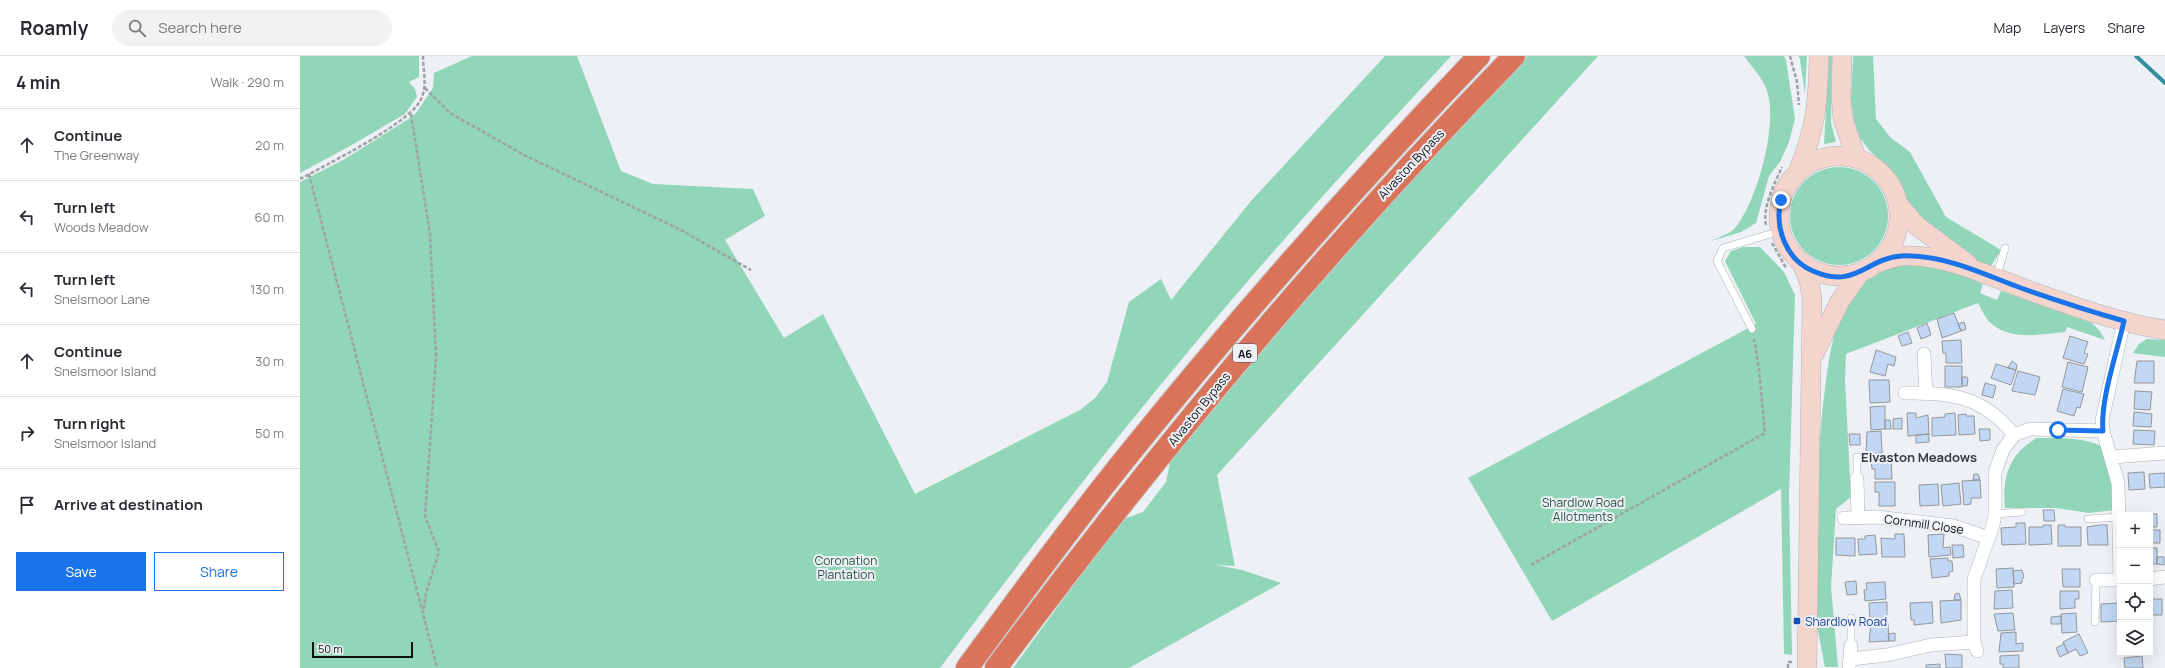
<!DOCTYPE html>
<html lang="en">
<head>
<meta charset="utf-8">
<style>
	body { margin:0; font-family:Manrope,sans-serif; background:#f2f2f3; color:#2b2b33 }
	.controls { position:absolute; right:12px; bottom:12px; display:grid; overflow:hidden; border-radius:0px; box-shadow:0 4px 16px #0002 }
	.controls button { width:36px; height:36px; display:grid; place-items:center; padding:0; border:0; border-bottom:1px solid #e1e1e2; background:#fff; color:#2b2b33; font:20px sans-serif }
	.scale { position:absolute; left:12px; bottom:10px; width:101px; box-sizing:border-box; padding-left:4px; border:2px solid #0f1012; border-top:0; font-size:11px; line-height:14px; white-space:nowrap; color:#0f1012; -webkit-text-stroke:3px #edf0f5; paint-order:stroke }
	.stop { position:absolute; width:12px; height:12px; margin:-9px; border:3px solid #1a73e8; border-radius:50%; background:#fff }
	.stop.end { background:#1a73e8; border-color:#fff; box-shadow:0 1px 4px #0008 }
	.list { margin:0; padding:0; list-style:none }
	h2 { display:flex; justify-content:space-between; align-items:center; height:52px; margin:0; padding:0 16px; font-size:17px }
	h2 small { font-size:13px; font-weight:400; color:#7c7c81 }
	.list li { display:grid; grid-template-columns:26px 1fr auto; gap:12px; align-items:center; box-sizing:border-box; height:72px; padding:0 16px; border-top:1px solid #e1e1e2 }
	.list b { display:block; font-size:15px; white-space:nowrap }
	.list p { margin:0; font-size:13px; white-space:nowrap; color:#7c7c81 }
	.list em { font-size:13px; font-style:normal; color:#7c7c81 }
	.actions { display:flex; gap:8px; padding:12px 16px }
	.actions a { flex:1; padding:9px 0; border:1px solid #1a73e8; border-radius:0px; text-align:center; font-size:14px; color:#1a73e8 }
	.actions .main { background:#1a73e8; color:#fff }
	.icon { flex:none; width:22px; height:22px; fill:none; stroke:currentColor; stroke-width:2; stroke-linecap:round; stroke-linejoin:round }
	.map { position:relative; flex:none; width:1865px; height:612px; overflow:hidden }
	header { display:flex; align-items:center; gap:24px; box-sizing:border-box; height:56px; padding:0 20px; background:#fff; border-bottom:1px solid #e1e1e2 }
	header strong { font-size:19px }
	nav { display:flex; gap:22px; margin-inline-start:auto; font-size:14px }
	.search { width:280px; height:36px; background:#f2f2f3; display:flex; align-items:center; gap:10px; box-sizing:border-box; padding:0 14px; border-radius:22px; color:#7c7c81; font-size:15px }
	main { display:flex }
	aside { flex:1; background:#fff }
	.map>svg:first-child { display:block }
	.green { fill:#91d6b8 }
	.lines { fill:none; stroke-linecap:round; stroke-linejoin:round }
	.stream { stroke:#358da0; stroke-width:4 }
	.building { fill:#c2d7f3; stroke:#93979b }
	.lane-casing { stroke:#afb2b6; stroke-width:8 }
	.street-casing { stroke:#afb2b6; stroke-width:14 }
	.secondary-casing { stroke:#afb2b6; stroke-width:20 }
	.highway-casing { stroke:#cacacb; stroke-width:24 }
	.path { stroke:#9fa1a5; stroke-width:2.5; stroke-dasharray:4 2; stroke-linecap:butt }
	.lane { stroke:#fff; stroke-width:7 }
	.street { stroke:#fff; stroke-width:13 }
	.secondary { stroke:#f4d5cd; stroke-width:19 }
	.highway { stroke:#d97359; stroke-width:22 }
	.route { stroke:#1a73e8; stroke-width:5 }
	.transit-dot { fill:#1a4fb4; stroke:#edf0f5; stroke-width:1.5 }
	.labels { text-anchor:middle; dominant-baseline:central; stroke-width:4; stroke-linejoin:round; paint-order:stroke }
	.shield { fill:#edf0f5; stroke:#525356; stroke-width:1 }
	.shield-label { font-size:11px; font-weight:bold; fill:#0f1012 }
	.street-label { font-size:12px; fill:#0f1012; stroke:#edf0f5 }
	.park-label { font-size:12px; fill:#25513f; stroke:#edf0f5 }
	.transit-label { font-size:12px; fill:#164399; stroke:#edf0f5; text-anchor:start }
	.neighbourhood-label { font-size:13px; font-weight:bold; fill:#393b3f; stroke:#edf0f5 }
</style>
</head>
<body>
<header>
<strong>Roamly</strong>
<div class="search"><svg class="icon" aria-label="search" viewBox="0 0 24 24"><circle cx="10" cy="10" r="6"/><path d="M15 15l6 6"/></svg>Search here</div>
<nav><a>Map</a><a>Layers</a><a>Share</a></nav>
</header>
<main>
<aside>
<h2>4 min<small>Walk · 290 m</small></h2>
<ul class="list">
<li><svg class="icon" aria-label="ahead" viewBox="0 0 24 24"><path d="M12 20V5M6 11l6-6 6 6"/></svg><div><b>Continue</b><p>The Greenway</p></div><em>20 m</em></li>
<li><svg class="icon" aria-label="left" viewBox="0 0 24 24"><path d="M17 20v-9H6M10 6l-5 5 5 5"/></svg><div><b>Turn left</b><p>Woods Meadow</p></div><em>60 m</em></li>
<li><svg class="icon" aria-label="left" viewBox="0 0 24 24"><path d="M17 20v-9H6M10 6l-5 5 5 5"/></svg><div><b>Turn left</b><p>Snelsmoor Lane</p></div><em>130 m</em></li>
<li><svg class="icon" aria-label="ahead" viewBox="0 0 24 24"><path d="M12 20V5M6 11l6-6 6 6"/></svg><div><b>Continue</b><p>Snelsmoor Island</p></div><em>30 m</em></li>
<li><svg class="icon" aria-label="right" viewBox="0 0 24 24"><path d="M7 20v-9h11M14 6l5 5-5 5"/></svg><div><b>Turn right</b><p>Snelsmoor Island</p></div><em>50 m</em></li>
<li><svg class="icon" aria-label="arrive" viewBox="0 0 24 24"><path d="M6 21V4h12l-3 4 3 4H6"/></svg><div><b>Arrive at destination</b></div></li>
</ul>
<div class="actions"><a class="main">Save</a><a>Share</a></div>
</aside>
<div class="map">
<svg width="1865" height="612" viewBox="0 0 1865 612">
	<rect width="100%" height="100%" fill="#edf0f5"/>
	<path class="green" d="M0,0H119V21L109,26L115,33L117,41L105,58L50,90L0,117Z
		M172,0H277L321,115L353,128L453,133L465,160L425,184L484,282L523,258L615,438L780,354L795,342L807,326L829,246L861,223L871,244L951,145L1085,0H1151C1063,95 975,191 892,291C805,395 722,503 640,612H0V126L43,104L107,64L116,57L133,32L134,17Z
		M1227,0H1298L917,419L935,510L916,509L942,514L981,527L829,612H713L821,464L843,456L866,426L871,401L967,284L1151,77Z
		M1444,0H1484L1486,4L1495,63L1489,86L1480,106L1469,120L1456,167L1441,176L1411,185C1419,181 1430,178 1435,172C1457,146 1481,61 1465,30C1460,19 1451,10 1444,0Z
		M1499,0H1507L1505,38L1500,4Z
		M1529,0H1532L1531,67L1536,86L1524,88Z
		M1553,0H1573L1576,63L1590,81L1610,96L1646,161L1701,194L1689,213L1642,186L1608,147L1597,120L1569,94L1560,82L1554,65L1551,44Z
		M1490 160a49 49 0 1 1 98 0a49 49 0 1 1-98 0Z
		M1443,191H1460L1484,216L1495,239L1489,439L1492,599L1484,598L1481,433L1252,565L1168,422L1456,268L1425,205L1431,195Z
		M1609,207C1636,208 1659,218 1683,228L1680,237L1697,244L1701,235L1792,267L1800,275L1805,284L1767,271L1765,276C1742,278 1711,285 1692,268C1686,264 1682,254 1678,247L1546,298L1545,324L1551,441L1536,453L1531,531L1538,611H1525L1518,575L1515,573C1516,499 1515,423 1523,349C1526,326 1528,303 1534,280C1538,265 1547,247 1556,234C1569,217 1590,211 1609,207Z
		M1847,283L1865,284V301L1833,297L1839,288Z
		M1737,382C1757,382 1783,381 1801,390L1810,415L1814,454L1789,457L1756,452H1705C1702,422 1709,397 1737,382Z"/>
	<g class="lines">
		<path class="stream" d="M1836,0L1865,27"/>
	</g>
	<path class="building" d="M1654,257L1661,275L1642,282L1637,263Z
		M1664,266L1666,273L1661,275L1658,268Z
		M1627,267L1631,279L1621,283L1617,272Z
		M1608,276L1612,287L1602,290L1598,280Z
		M1770,280L1788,286L1784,297L1788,298L1784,308L1763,302Z
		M1661,284L1662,307H1646V297H1643L1642,285Z
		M1576,294L1596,301L1594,310L1588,308L1585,320L1570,316Z
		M1712,305L1717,309L1716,314L1708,312Z
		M1837,305H1854V327H1834Z
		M1768,306L1788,311L1782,336L1762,331Z
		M1696,308L1716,314L1711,329L1691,322Z
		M1645,310H1662V331H1645Z
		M1718,315L1740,321L1735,339L1712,335Z
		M1662,321H1667L1668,323L1667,330H1662Z
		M1569,324H1589L1590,346L1570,347Z
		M1685,327L1696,330L1693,342L1682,339Z
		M1763,333L1784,338L1780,352L1777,351L1774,360L1757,355Z
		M1835,335L1852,336L1850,354L1834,353Z
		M1585,350V373L1571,374L1570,351Z
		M1834,356L1852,358L1851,371L1833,370Z
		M1607,357H1616V362L1628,359L1629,378L1608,380Z
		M1655,357L1656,379L1632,380V362L1645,361V358Z
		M1666,358V360H1674L1675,378L1659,379L1658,359Z
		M1602,362V373H1593V363Z
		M1585,364H1590L1591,373H1585Z
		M1679,373H1690V384L1680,385Z
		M1834,374L1855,375L1854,389L1833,388Z
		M1581,375L1582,397L1566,398L1567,376Z
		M1549,378H1560V389H1550Z
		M1629,378V386L1616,387V379Z
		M1591,401L1592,423H1575V413H1572L1571,403Z
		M1844,416L1845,433L1829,434L1828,417Z
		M1865,417V431L1850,432L1849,418Z
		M1674,418H1678L1680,424H1673Z
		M1680,424L1681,442H1671V448L1664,449L1662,425Z
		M1575,426H1595V450H1579V436H1575Z
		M1659,427L1661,448L1643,450L1641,429Z
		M1638,428L1639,449L1620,450L1619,429Z
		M1743,454H1754L1755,465H1744Z
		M1841,457L1857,458V471H1850V459H1841Z
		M1716,467H1725L1726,488L1702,489L1701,472L1716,471Z
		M1743,469H1751L1752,488L1729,489V471H1743Z
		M1758,469H1765V471H1781V490H1758Z
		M1800,469H1807L1808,489H1788L1787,471Z
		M1850,474H1860V487H1850Z
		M1595,478H1604L1605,501H1582L1581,482L1595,483Z
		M1644,478L1643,492L1650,491L1651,499L1629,501L1628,479Z
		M1575,479L1577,498L1559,499L1558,483H1565V480Z
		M1536,482H1555V500L1536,499Z
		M1652,489H1663L1664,501L1653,502Z
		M1850,492H1857V508H1850Z
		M1857,501H1864V509L1857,508Z
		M1648,502V505H1652L1653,515L1649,516V520L1632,522L1630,503Z
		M1713,512L1714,531L1697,532L1696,513Z
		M1762,513H1780V531H1763Z
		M1722,514L1724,521L1722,523V527L1714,528L1713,515Z
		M1556,525L1557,538L1547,539L1545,526Z
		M1585,526L1586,543L1565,545L1564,534H1567L1566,527Z
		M1712,534L1713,552L1694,553L1695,535Z
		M1760,535H1779V543H1775V552L1760,553Z
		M1659,537L1661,544H1654L1655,538Z
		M1850,543H1862V559H1850Z
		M1661,544V564L1641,567L1640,545Z
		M1587,546V563L1570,564L1569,547Z
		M1632,546L1633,567L1614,569V564H1611L1610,547Z
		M1819,547L1820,565L1801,566V548Z
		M1713,557L1715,574L1698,575L1694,558Z
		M1776,557L1777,576L1762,577L1761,558Z
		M1761,560V568H1751V561Z
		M1588,567L1589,585L1569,586L1571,568Z
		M1716,576V588L1723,587V595L1699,596L1701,577Z
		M1595,577V585H1589L1588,578Z
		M1779,578L1788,597L1780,600L1776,593L1768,597L1763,586Z
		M1764,588L1768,597L1760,601L1756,592Z
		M1645,598L1662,599V612H1646Z
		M1719,599V612H1703V608H1700V600Z
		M1842,600L1843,612H1825L1824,602Z
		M1640,608V612H1626V609Z"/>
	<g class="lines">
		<g class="lane-casing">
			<path id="lane" d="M1696,222L1705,192
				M1452,273L1417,205L1423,192L1480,175
				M1557,401V423
				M1695,458L1722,456
				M1788,463L1819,461
				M1551,562V590
				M1795,566L1796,524"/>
		</g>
		<g class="street-casing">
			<path id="street" d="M1624,298L1626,337
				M1605,337C1652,336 1684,341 1714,379
				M1812,401L1865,397
				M1557,423L1558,461
				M1544,462L1576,461L1653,470L1689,482
				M1820,519L1818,427L1803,375L1802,364L1824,265
				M1850,523L1865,521
				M1796,524H1820
				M1677,595L1674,586V523L1693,469L1695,458V416L1703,394L1714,379L1730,373L1803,375
				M1550,603L1587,599L1631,589L1674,586
				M1549,612L1551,590"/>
		</g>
		<g class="secondary-casing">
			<path id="secondary" d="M1542,0L1541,41L1543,63L1556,101
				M1479 160a60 60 0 1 1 120 0a60 60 0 1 1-120 0Z
				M1498,116C1516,72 1518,47 1519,0
				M1598,148L1616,169L1668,208
				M1577,207C1585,204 1593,201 1601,200C1645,197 1695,223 1736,237C1778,252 1821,267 1865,274
				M1502,208L1509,225L1512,242L1507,612
				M1514,298L1540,245L1560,217"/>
		</g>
		<g class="highway-casing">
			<path id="highway" d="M667,612C720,540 773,467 829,398C940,260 1057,128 1179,0
				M696,612C856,397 1027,192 1214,0"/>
		</g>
		<path class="path" d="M1490,0L1497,26L1499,49
			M125,32L150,57L224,99L381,174L451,214
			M111,58L130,178L136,300L125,460L139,496L126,537L123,557
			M9,118L137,612
			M0,123C26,109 108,68 120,45C128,32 123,14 123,0
			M1466,169C1462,151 1475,127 1482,111
			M1472,187L1486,212
			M1231,509L1465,377L1459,313L1454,283
			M1488,612V606H1492"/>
		<use href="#lane" class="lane"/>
		<use href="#street" class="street"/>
		<use href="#secondary" class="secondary"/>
		<use href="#highway" class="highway"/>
	</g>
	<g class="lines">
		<path class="route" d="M1481,144C1474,171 1486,204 1513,215C1555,234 1567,202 1601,200C1643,198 1683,218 1721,232C1755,244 1789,255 1824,265C1817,297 1800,344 1803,375L1758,374"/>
	</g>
	<rect class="transit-dot" x="1493" y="561" width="8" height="8" rx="2"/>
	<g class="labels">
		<rect class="shield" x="933" y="288" width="24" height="18" rx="3"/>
		<g class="shield-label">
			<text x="945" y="297">A6</text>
		</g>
		<g class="street-label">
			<text transform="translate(1111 108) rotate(-47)">Alvaston Bypass</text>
			<text transform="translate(899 353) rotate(-51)">Alvaston Bypass</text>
			<text transform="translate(1624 468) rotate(8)">Cornmill Close</text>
		</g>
		<g class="park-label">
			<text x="1283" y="446">Shardlow Road<tspan x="1283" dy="14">Allotments</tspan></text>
			<text x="546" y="504">Coronation<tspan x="546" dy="14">Plantation</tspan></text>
		</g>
		<g class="transit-label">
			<text x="1505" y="565">Shardlow Road</text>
		</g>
		<g class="neighbourhood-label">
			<text x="1619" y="401">Elvaston Meadows</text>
		</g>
	</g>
</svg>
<div class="controls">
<button>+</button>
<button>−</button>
<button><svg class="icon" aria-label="locate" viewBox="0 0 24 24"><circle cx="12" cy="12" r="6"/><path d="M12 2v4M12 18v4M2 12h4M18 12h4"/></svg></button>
<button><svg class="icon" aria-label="layers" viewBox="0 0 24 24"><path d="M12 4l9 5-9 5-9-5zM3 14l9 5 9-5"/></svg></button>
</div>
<div class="scale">50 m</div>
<div class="stop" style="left:1758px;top:374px"></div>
<div class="stop end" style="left:1481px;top:144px"></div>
</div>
</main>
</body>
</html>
